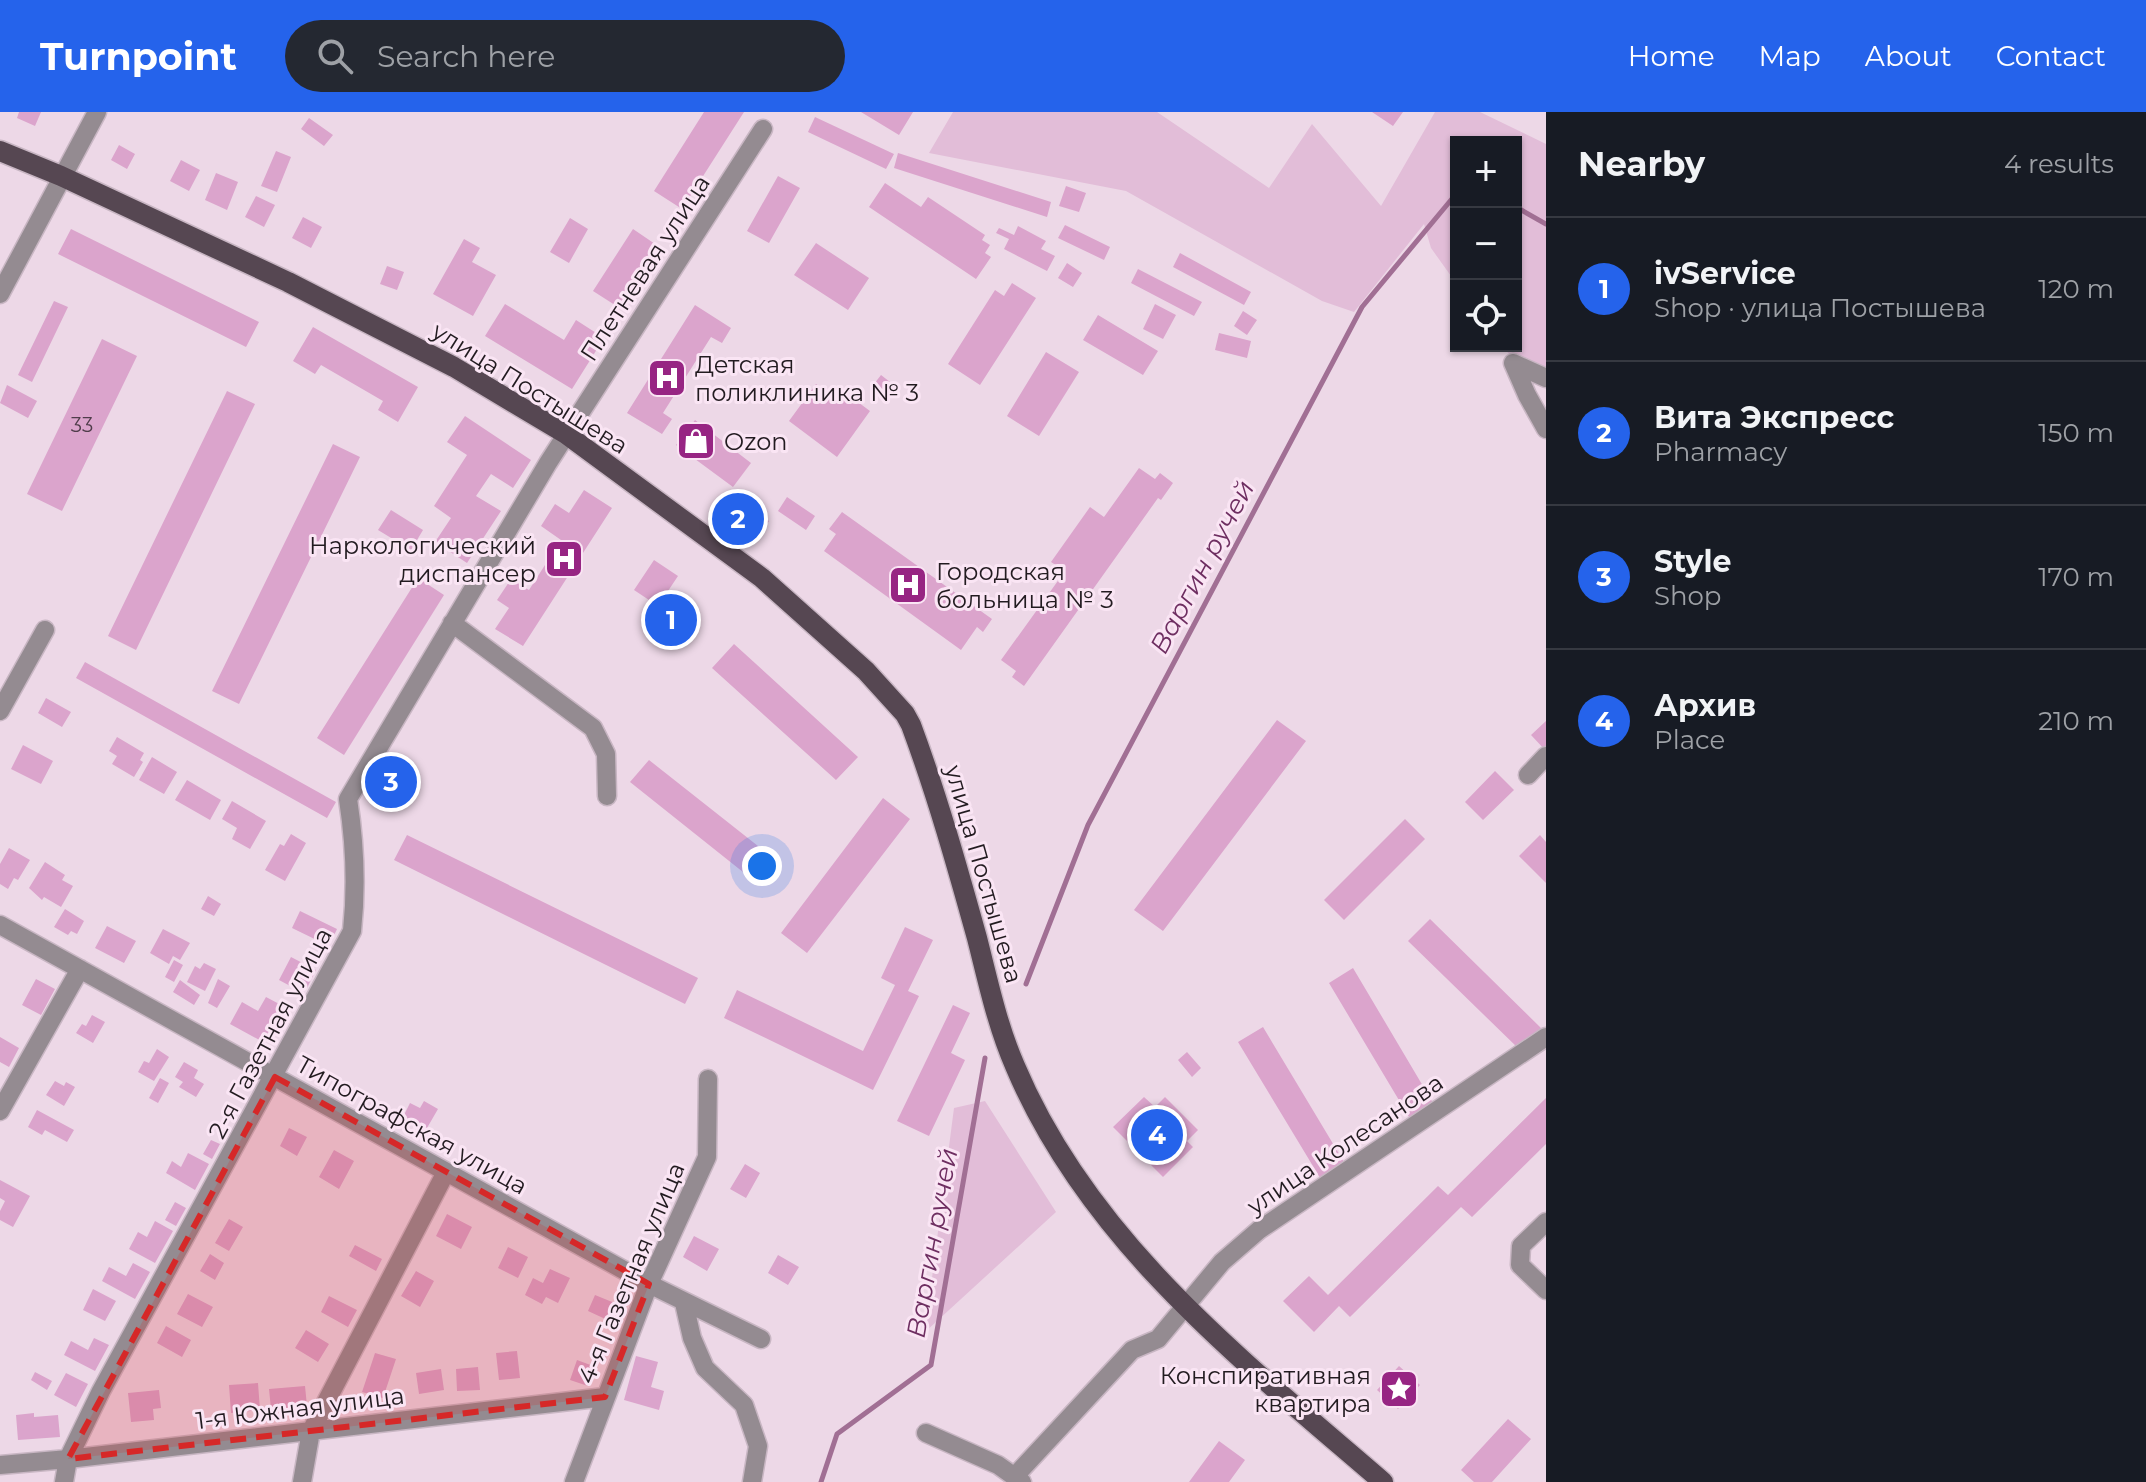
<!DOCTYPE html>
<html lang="en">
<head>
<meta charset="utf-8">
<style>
	body { margin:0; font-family:Montserrat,sans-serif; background:#242831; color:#f1f3f6 }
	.controls { position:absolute; right:24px; top:24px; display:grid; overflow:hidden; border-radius:0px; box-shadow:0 2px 6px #0004 }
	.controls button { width:72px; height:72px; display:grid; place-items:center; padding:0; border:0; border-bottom:2px solid #363941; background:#171b24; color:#f1f3f6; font:40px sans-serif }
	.you { position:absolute; left:762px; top:754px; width:28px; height:28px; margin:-20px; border:6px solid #fff; border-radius:50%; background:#1a73e8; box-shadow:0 0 0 12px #1a73e833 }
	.badge { display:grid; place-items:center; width:52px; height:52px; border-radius:50%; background:#2563eb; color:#fff; font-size:26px; font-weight:700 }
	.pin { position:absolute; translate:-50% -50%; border:4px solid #fff; box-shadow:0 2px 8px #0006 }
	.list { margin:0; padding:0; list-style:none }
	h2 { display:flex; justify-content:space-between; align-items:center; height:104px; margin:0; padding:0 32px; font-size:34px }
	h2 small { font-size:26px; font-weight:400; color:#9ea1a6 }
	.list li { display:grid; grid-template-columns:52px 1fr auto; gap:24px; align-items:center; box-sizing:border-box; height:144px; padding:0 32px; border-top:2px solid #363941 }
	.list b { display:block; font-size:30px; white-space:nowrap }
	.list p { margin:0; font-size:26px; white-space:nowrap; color:#9ea1a6 }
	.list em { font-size:26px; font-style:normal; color:#9ea1a6 }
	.icon { flex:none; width:44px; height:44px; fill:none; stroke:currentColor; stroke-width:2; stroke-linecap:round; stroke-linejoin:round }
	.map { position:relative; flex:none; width:1546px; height:1370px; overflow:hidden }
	header { display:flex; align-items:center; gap:48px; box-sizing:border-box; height:112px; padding:0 40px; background:#2563eb; color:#fff }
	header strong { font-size:38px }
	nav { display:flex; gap:44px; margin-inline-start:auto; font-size:28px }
	.search { width:560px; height:72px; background:#242831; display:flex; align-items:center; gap:20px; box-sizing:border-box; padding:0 28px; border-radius:44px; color:#9ea1a6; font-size:30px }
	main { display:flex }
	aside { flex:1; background:#171b24 }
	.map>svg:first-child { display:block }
	.green { fill:#e2bdd8 }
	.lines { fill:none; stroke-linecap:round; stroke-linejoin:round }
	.stream { stroke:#a16f94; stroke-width:5 }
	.building { fill:#dba4cc }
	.street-casing { stroke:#c8b6c3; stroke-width:21 }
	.primary-casing { stroke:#c8b6c3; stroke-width:23 }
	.street { stroke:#948b91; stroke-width:18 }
	.primary { stroke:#564752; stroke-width:20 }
	.marked { fill:#d62828; fill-opacity:0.2; stroke:#d62828; stroke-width:6; stroke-dasharray:16 10; stroke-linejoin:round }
	.labels { text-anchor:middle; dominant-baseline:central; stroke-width:6; stroke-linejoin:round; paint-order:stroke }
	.number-label { font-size:20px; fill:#503d4b }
	.street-label { font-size:24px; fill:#221b20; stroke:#fae5f4 }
	.poi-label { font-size:24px; fill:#221b20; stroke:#fae5f4; text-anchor:start }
	.water-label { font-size:26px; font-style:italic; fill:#6e2e61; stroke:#fae5f4 }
</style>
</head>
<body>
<header>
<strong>Turnpoint</strong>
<div class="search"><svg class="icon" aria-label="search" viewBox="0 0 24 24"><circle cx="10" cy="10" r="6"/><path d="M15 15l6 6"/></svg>Search here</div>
<nav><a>Home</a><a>Map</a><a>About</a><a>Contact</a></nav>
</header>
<main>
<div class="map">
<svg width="1546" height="1370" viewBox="0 0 1546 1370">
	<rect width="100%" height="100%" fill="#edd8e7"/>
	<path class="green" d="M953,0H1157L1269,76L1312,12L1381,94L1435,0H1480L1546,32V263L1524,254L1500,234H1516V30H1456V180L1451,164L1431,136L1424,112L1354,200L1322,189L1126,79L929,41Z
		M985,989L1056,1100L925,1220L954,996Z"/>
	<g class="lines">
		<path class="stream" d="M1516,95L1546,112
			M1026,872L1088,713L1362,195L1456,82
			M821,1370L837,1322L931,1253L985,946"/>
	</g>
	<path class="building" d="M19,0H41L35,14L17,6Z
		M704,0H744L682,97L654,79Z
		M861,0H913L899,23Z
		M1372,0H1403L1393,14Z
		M815,5L894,42L886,57L808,20Z
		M309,6L333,23L324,34L301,17Z
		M119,33L135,42L127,57L111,48Z
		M276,39L291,45L277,80L261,74Z
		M898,41L1051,90L1047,105L894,56Z
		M181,48L200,58L189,79L170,69Z
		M216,61L238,70L227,98L205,88Z
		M778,64L800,76L769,131L747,119Z
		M885,71L921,95L928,85L985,123L982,128L990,133L985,141L991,145L976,167L869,95Z
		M1066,74L1086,81L1079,100L1059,94Z
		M256,84L275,93L264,115L245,105Z
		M303,105L322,115L311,136L292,126Z
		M570,106L588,117L569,151L550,140Z
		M1065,113L1110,135L1104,148L1058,126Z
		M1018,114L1046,129L1041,137L1055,144L1047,159L1004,137L1009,127L996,121L999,116L1014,123Z
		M71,117L259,210L246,235L58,142Z
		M633,117L658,134L618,195L593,179Z
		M464,127L480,136L472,150L496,163L473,204L433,182Z
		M816,131L869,166L848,198L794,163Z
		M1180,141L1251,180L1244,193L1173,155Z
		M1067,151L1082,161L1073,175L1058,166Z
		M387,154L404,160L397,178L380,172Z
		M1138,157L1202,190L1194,204L1131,171Z
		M1012,171L1036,186L980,273L948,252L995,178L1004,184Z
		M54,189L68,195L32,270L18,263Z
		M505,192L564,228L576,208L604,226L572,277L485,224Z
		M1155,192L1176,203L1163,227L1143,217Z
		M695,193L731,216L722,231L711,225L663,301L672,307L662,322L627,301Z
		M1243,199L1257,208L1247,223L1234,214Z
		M1098,203L1158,239L1143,263L1083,228Z
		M313,215L418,275L398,310L378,298L383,289L321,253L315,262L293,249Z
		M1219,221L1251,229L1247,246L1215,238Z
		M102,227L137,244L62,399L27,382Z
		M1046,240L1079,260L1039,324L1007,304Z
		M881,263L899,277L892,286L874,272Z
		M816,272L837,288L843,279L870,299L837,345L789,309Z
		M7,273L37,289L28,306L0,291Z
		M227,279L255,292L136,538L108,524Z
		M465,304L531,348L513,376L491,362L476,384L501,399L467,451L435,430L451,406L434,394L467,343L447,330Z
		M695,308L751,351L733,375L676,333Z
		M333,332L360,345L239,592L212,579Z
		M1139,356L1155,367L1160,361L1173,371L1161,388L1158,386L1024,574L1012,565L1016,559L1001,548L1065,459L1051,450L1090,395L1104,405Z
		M584,378L612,396L523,534L495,517L509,496L497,488L511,467L529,478L561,428L541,414L555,392L569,401Z
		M787,385L815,404L806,418L778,399Z
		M737,388L769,409L757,426L726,405Z
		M391,398L423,418L411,438L378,418Z
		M842,400L992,507L983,520L977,515L961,538L824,439L836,422L829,417Z
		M654,448L678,464L658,494L634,478Z
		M418,466L444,483L344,643L317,626Z
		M734,532L858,645L836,668L712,556Z
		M85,550L336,690L327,706L76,566Z
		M46,586L71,600L62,615L38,601Z
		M1277,608L1306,629L1163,819L1134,798Z
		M1546,609V639L1531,623Z
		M117,625L144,641L140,648L143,650L134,665L112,652L117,644L109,639Z
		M23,633L53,649L41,672L11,657Z
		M152,645L177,660L164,682L139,668Z
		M649,648L777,749L758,772L630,670Z
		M385,652L411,670L396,691L370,674Z
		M1495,659L1514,678L1483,708L1465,690Z
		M187,668L221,688L210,708L175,688Z
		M883,686L910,707L807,841L781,821Z
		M232,689L266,709L250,737L232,727L237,716L222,707Z
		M1405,707L1425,727L1344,808L1324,788Z
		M291,722L306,731L285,769L265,758L280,732L284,734Z
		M407,723L698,866L685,892L394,748Z
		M1540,723L1546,730V771L1519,744Z
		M9,736L30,748L18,768L14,766L8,777L0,772V752Z
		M45,750L65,763L62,768L73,774L61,795L44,785L42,788L29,776Z
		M208,784L221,792L214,804L201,797Z
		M65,797L84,809L77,822L71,819L68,823L54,815Z
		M300,799L337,817L329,834L292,816Z
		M1430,807L1541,916L1520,938L1408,829Z
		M107,814L136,829L124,851L95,836Z
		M905,815L933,828L908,879L919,884L873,978L724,906L737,878L863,939L895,873L881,866Z
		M163,817L190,831L180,848L173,844L169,852L150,841Z
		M291,845L316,858L307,876L297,871L294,876L279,868Z
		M174,848L183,853L174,870L165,865Z
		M204,851L216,857L205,879L187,870L195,854L200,857Z
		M1353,856L1436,996L1412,1010L1329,871Z
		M36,867L55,877L41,903L22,893Z
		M218,867L230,874L217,896L208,891Z
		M180,868L200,883L194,893L173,880Z
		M266,885L283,894L263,930L230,912L242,890L258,899Z
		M953,893L970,901L951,941L965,948L929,1024L897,1009Z
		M92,903L105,910L93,931L76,921L82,912L86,914Z
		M1263,915L1347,1055L1322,1069L1238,930Z
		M0,925L19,936L9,955L0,950Z
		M157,937L169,945L154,969L138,960L144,949L149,951Z
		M1187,940L1201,956L1192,965L1178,948Z
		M184,950L198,958L194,966L204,972L196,985L179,975L183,970L175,965Z
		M160,966L169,971L158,991L149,986Z
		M55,969L64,974L66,970L75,975L64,994L46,983Z
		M1144,985L1155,995L1165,985L1198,1018L1187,1029L1193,1035L1163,1065L1113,1015Z
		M1546,986V1032L1472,1105L1461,1095L1350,1205L1339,1194L1314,1220L1283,1189L1309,1164L1328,1183L1438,1074L1448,1083Z
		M424,989L438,997L427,1016L422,1013L420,1017L402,1007L410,991L420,996Z
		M37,998L74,1018L67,1030L45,1018L42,1023L28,1015Z
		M289,1016L307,1025L297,1044L280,1034Z
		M211,1028L220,1032L212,1047L203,1042Z
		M334,1038L354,1049L339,1077L319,1065Z
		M188,1041L209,1052L195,1078L166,1061L172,1049L181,1055Z
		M745,1052L760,1061L746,1086L730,1077Z
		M0,1068L30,1084L13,1115L0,1108V1099L5,1089L0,1086Z
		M175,1090L186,1096L176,1114L165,1108Z
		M447,1102L472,1115L461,1137L436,1124Z
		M229,1107L243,1115L229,1139L215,1131Z
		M155,1109L173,1119L155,1151L129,1137L138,1120L147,1125Z
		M694,1124L719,1137L707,1159L683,1145Z
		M355,1133L382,1147L376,1159L349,1144Z
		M508,1135L528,1145L518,1166L498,1156Z
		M210,1142L224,1151L215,1168L200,1159Z
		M778,1143L799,1155L788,1173L768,1161Z
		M133,1151L150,1160L135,1187L102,1169L109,1155L126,1164Z
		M550,1157L570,1166L558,1191L546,1185L542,1192L525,1183L533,1166L543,1171Z
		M416,1159L434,1169L420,1195L401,1184Z
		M93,1177L116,1189L105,1209L83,1198Z
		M188,1182L213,1195L202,1215L177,1202Z
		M595,1183L622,1194L614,1211L588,1199Z
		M329,1184L357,1198L348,1215L321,1200Z
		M166,1214L191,1228L182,1245L157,1231Z
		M306,1218L329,1232L318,1250L295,1236Z
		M94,1226L109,1233L95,1259L64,1243L71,1229L88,1238Z
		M517,1239L520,1266L499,1268L496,1241Z
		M375,1241L396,1247L383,1286L362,1280Z
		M636,1244L658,1250L651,1275L664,1279L659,1298L624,1288Z
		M577,1248L596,1255L588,1274L570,1268Z
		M1399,1254L1420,1273L1398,1297L1377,1278Z
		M478,1255L480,1278L457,1279L456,1257Z
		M441,1257L444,1278L419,1282L416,1261Z
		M35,1260L52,1269L47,1278L31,1268Z
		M66,1261L88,1272L76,1295L54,1283Z
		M258,1271L260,1298L231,1301L229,1273Z
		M305,1274L307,1294L271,1297L269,1277Z
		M159,1278L161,1296L153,1297L154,1308L131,1310L128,1281Z
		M34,1301V1305L58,1303L60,1325L18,1328L16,1303Z
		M1508,1307L1531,1327L1492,1370H1474L1461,1358Z
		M1219,1329L1245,1348L1229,1370H1189Z"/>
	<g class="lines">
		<g class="street-casing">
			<path id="street" d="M0,182L97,0
				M1513,251L1527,283L1546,317
				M1513,251L1546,266
				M452,511L593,616L606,642L607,684
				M0,599L45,518
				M1528,663L1546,644
				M0,813L649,1172L761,1227
				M0,999L80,857
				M1546,1110L1521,1134L1520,1153L1546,1178
				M684,1191L692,1226L705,1256L744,1293L758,1334L752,1370
				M926,1321L998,1353L1022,1370
				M0,1353L68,1347L605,1285
				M1016,1363L1132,1238L1158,1227L1222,1150L1259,1118L1546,925
				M64,1370L68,1347L101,1279L352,819C357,773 355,732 348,687L548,351L763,17
				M302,1370L311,1319L446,1060
				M574,1370L649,1172L707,1045L708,967"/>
		</g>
		<g class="primary-casing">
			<path id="primary" d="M0,39L61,64L288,170L454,255L566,322L762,466L866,559L905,602L911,613C937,683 957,754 977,826C988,869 997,913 1015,954C1089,1130 1243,1249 1383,1370"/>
		</g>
		<use href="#street" class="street"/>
		<use href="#primary" class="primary"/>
	</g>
	<path class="marked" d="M275,965L649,1172L605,1285L68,1347Z"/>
	<defs>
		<g id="hospital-square" transform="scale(2)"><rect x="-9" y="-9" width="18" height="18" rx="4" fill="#972583" stroke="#fae5f4"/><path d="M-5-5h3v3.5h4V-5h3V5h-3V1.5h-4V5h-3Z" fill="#fff"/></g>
		<g id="shop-square" transform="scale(2)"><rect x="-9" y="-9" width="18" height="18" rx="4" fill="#972583" stroke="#fae5f4"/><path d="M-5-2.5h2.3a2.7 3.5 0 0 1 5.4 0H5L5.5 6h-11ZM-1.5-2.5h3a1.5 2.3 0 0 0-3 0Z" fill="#fff"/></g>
		<g id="sight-square" transform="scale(2)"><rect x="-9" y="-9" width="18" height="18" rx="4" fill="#972583" stroke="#fae5f4"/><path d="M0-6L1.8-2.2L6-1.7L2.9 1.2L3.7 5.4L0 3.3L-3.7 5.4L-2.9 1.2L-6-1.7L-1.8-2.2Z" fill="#fff"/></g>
	</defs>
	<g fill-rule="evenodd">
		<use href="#hospital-square" x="667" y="266"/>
		<use href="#shop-square" x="696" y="329"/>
		<use href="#hospital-square" x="564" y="447"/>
		<use href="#hospital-square" x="908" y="473"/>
		<use href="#sight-square" x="1399" y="1277"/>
	</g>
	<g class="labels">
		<g class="number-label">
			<text x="82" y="313">33</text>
		</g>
		<g class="street-label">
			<text transform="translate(645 156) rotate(-57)">Плетневая улица</text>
			<text transform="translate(530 276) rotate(32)">улица Постышева</text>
			<text transform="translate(984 762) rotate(74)">улица Постышева</text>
			<text transform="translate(270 921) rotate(-62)">2-я Газетная улица</text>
			<text transform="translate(412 1013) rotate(29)">Типографская улица</text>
			<text transform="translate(1345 1032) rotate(-34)">улица Колесанова</text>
			<text transform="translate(631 1161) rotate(-67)">4-я Газетная улица</text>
			<text transform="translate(300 1296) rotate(-7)">1-я Южная улица</text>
		</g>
		<g class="poi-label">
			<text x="695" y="252">Детская<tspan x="695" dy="28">поликлиника № 3</tspan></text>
			<text x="724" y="329">Ozon</text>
			<text x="536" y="433" text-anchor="end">Наркологический<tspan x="536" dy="28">диспансер</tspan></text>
			<text x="936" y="459">Городская<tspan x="936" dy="28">больница № 3</tspan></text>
			<text x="1371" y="1263" text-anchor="end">Конспиративная<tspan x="1371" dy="28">квартира</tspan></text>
		</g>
		<g class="water-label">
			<text transform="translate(1202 455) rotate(-62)">Варгин ручей</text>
			<text transform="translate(932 1131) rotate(-80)">Варгин ручей</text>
		</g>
	</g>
</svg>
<div class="controls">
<button>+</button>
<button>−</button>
<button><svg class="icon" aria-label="locate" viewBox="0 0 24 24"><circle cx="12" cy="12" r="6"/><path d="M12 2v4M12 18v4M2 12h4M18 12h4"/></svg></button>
</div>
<div class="you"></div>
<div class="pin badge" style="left:671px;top:508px">1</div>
<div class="pin badge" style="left:738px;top:407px">2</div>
<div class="pin badge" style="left:391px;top:670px">3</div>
<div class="pin badge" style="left:1157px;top:1023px">4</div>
</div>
<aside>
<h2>Nearby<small>4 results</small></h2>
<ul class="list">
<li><span class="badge">1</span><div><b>ivService</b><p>Shop · улица Постышева</p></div><em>120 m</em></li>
<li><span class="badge">2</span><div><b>Вита Экспресс</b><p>Pharmacy</p></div><em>150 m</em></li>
<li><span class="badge">3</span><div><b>Style</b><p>Shop</p></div><em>170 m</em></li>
<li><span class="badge">4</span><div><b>Архив</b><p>Place</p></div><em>210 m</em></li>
</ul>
</aside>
</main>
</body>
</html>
